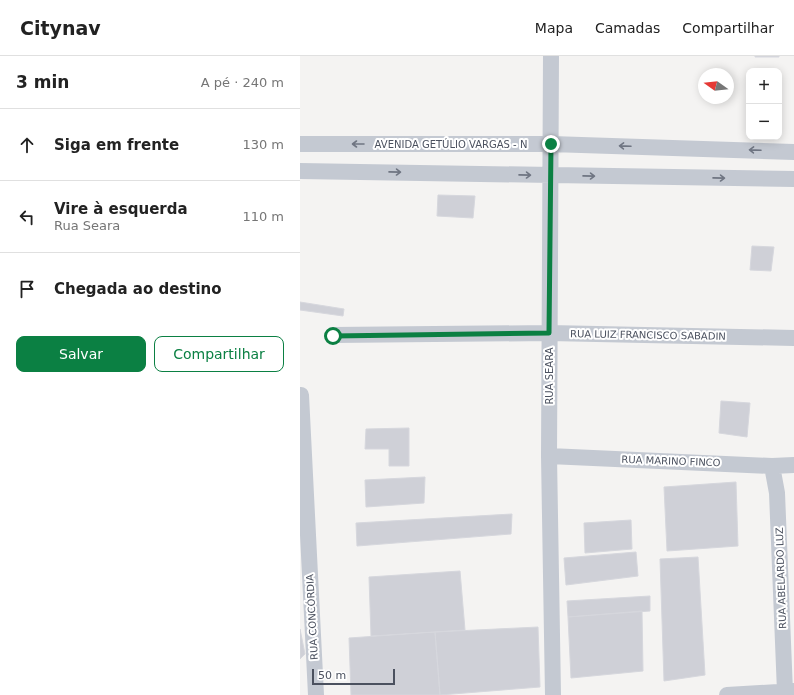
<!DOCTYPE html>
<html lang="pt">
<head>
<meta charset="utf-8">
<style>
	body { margin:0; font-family:"DejaVu Sans",sans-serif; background:#f2f2f2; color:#222 }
	.controls { position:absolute; right:12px; top:12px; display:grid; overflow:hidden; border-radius:8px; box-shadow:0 2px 10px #0003 }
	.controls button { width:36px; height:36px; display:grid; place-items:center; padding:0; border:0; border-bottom:1px solid #e0e0e0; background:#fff; color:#222; font:20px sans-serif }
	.compass { position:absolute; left:398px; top:12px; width:36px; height:36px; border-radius:50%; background:#fff; box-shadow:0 2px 10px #0003; rotate:285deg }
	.scale { position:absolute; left:12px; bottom:10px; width:83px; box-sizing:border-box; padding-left:4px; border:2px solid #4b515f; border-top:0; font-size:11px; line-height:14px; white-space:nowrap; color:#4b515f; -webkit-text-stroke:3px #fff; paint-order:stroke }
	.stop { position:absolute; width:12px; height:12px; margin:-9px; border:3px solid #0b8043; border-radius:50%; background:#fff }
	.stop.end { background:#0b8043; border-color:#fff; box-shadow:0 1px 4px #0008 }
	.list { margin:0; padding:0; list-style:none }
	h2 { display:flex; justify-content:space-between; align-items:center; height:52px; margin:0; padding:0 16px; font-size:17px }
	h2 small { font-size:13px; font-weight:400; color:#767676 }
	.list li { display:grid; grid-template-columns:26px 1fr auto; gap:12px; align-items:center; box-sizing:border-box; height:72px; padding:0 16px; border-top:1px solid #e0e0e0 }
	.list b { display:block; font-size:15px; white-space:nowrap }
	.list p { margin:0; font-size:13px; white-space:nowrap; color:#767676 }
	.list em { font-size:13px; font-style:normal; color:#767676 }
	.actions { display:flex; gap:8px; padding:12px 16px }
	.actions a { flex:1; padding:9px 0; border:1px solid #0b8043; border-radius:8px; text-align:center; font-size:14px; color:#0b8043 }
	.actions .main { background:#0b8043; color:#fff }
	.icon { flex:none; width:22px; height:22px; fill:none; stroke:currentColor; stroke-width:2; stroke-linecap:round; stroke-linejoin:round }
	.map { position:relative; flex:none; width:494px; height:639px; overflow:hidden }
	header { display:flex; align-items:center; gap:24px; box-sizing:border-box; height:56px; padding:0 20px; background:#fff; border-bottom:1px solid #e0e0e0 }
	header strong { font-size:19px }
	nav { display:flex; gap:22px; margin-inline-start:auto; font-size:14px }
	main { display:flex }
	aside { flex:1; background:#fff }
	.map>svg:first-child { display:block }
	.building { fill:#cfd0d7; stroke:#d6d7dd }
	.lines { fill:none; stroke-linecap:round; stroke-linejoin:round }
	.minor { stroke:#c4c9d2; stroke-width:16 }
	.oneway { stroke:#6f7582 }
	.route { stroke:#0b8043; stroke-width:5 }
	.labels { text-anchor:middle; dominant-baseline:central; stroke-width:4; stroke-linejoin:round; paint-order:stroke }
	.street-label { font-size:10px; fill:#4b515f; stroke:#fff }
</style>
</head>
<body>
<header>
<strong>Citynav</strong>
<nav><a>Mapa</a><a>Camadas</a><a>Compartilhar</a></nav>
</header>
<main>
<aside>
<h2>3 min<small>A pé · 240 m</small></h2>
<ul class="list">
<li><svg class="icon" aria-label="ahead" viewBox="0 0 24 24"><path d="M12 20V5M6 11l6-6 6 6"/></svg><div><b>Siga em frente</b></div><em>130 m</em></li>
<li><svg class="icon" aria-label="left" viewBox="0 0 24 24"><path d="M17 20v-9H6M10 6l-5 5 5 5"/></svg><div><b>Vire à esquerda</b><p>Rua Seara</p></div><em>110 m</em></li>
<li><svg class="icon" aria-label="arrive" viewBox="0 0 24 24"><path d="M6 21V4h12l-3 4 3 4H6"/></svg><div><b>Chegada ao destino</b></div></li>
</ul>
<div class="actions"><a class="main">Salvar</a><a>Compartilhar</a></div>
</aside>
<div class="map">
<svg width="494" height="639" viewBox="0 0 494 639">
	<rect width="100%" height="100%" fill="#f4f3f2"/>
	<path class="building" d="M455,0H479V1H455Z
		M138,139L175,140L173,162L137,160Z
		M452,190L474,191L471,215L450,214Z
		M0,246L44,253L43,260L0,254Z
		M421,345L450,347L447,381L419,377Z
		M109,372V410H89V393H65L66,373Z
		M125,421L124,447L66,451L65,424Z
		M436,426L438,490L367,495L364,431Z
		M212,458L211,478L57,490L56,467Z
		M331,464L332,493L285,497L284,467Z
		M336,496L338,520L266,529L264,502Z
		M398,501L405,619L364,625L360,503Z
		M160,515L165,574L71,580L69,521Z
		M350,540V555L268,561L267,545Z
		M342,555L343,615L271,622L268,561Z
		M238,571L240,631L140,639L135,576Z
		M0,573L5,598L0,603Z
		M135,576L140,639H51L49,582Z"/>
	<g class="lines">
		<path class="minor" d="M251,0L249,400L253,639
			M0,88H251L494,96
			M0,115L494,123
			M33,279L249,277L494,282
			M1,339L16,639
			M249,400L472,410L494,409
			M472,410L477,437L485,636
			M427,639L494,635"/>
	</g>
	<defs><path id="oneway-shaft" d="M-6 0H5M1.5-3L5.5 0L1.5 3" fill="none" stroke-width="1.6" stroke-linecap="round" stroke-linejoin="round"/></defs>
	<g class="oneway">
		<use href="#oneway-shaft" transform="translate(58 88) rotate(180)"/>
		<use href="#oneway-shaft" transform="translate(325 90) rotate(-178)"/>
		<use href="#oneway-shaft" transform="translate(455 94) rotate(-178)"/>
		<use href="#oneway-shaft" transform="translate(95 116) rotate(1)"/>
		<use href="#oneway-shaft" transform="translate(225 119) rotate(1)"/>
		<use href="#oneway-shaft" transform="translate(289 120) rotate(1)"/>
		<use href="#oneway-shaft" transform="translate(419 122) rotate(1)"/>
	</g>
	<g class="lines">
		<path class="route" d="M33,280L249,277L251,88"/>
	</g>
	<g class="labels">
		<g class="street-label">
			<text x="151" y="88">AVENIDA GETÚLIO VARGAS - N</text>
			<text transform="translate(348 279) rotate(1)">RUA LUIZ FRANCISCO SABADIN</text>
			<text transform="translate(249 320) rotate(-90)">RUA SEARA</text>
			<text transform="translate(371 405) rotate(2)">RUA MARINO FINCO</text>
			<text transform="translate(481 522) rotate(-92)">RUA ABELARDO LUZ</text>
			<text transform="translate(12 561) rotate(-93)">RUA CONCÓRDIA</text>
		</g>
	</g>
</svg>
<div class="controls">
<button>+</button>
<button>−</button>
</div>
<svg class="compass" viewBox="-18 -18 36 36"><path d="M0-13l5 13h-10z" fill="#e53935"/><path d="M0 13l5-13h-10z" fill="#767676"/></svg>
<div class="scale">50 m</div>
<div class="stop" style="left:33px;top:280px"></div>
<div class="stop end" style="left:251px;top:88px"></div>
</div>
</main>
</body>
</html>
